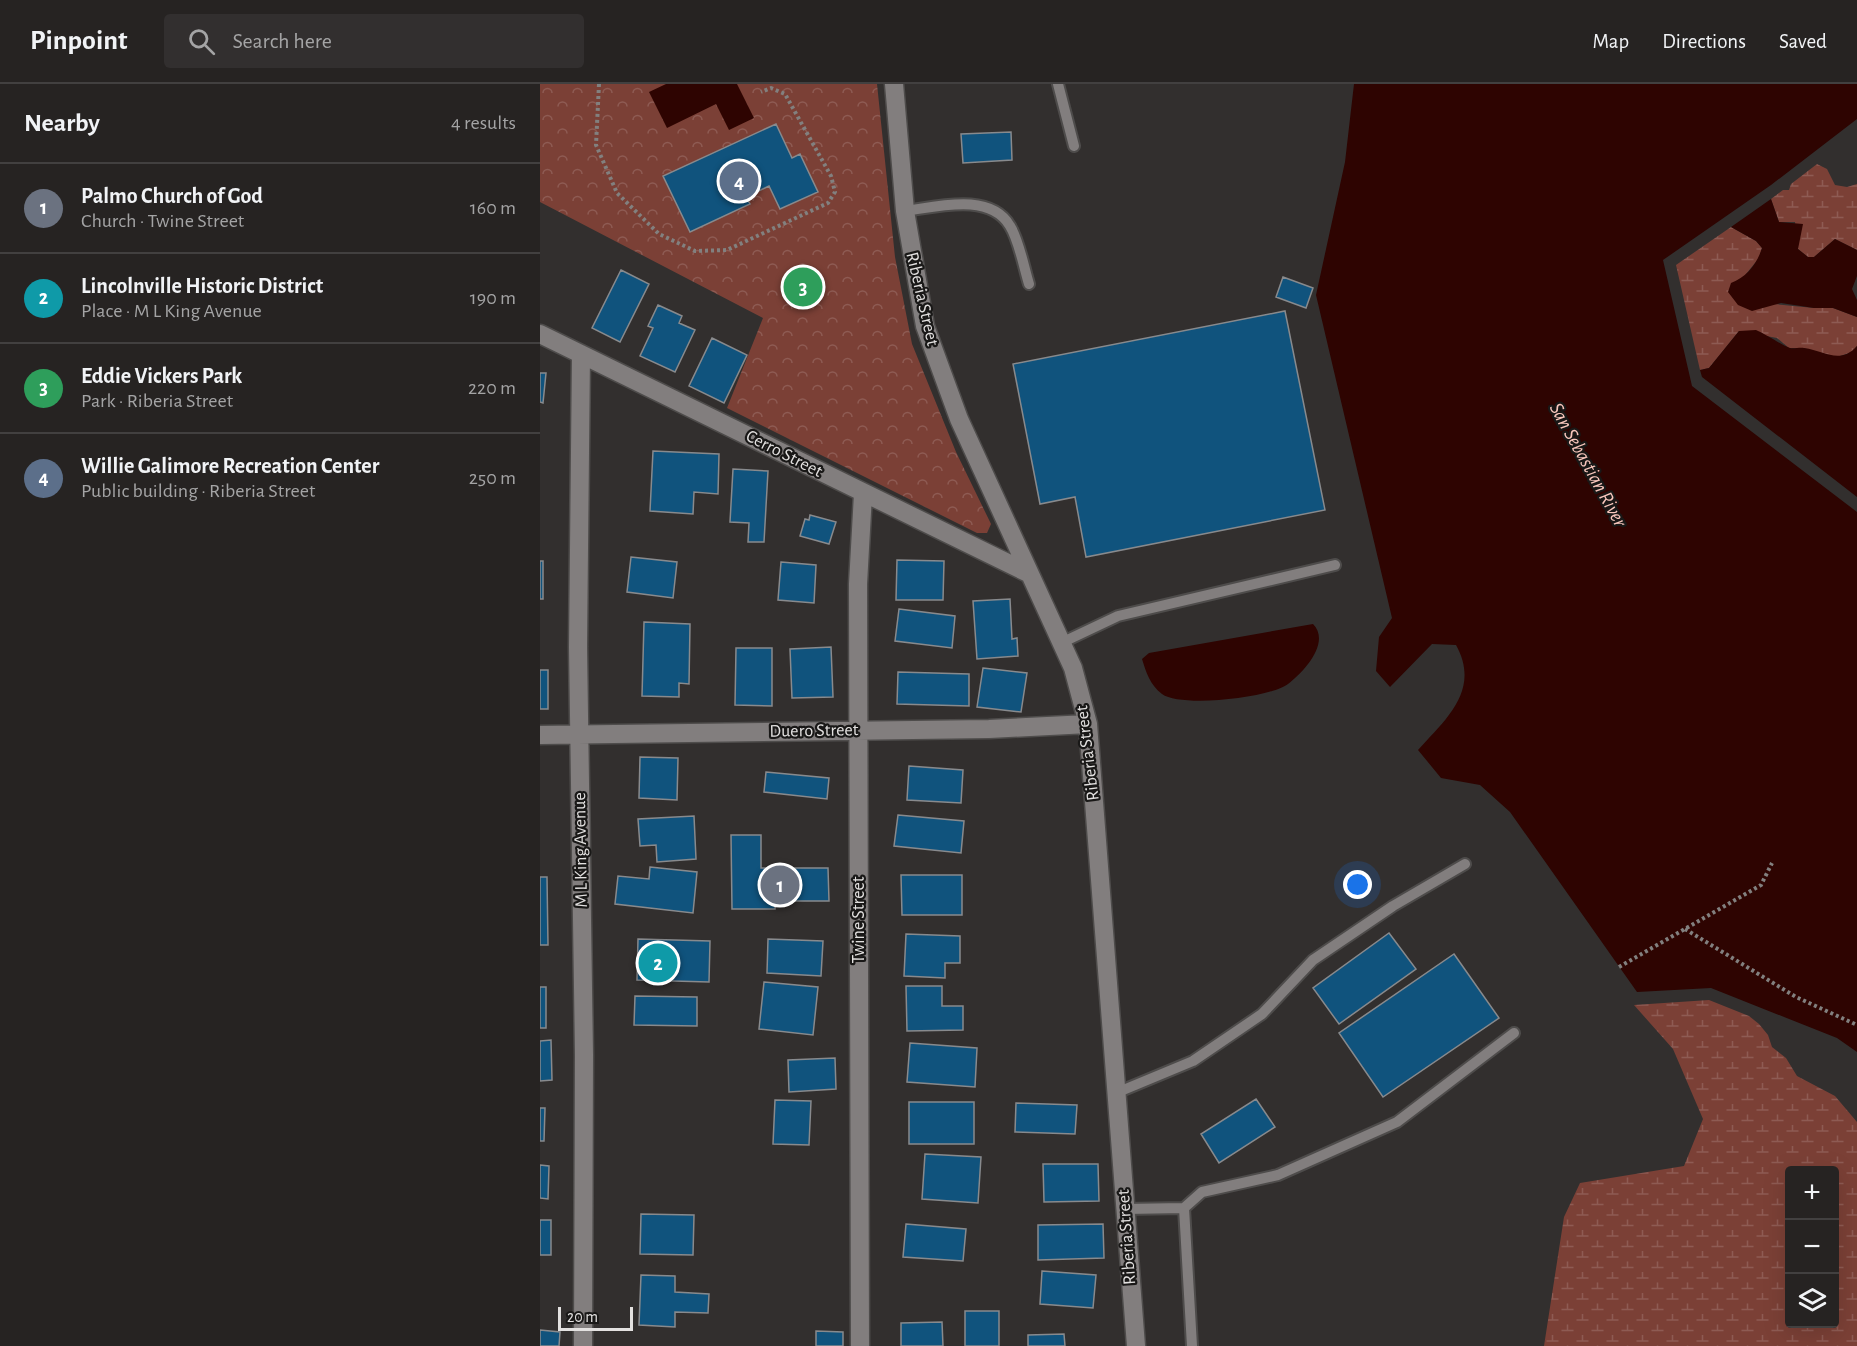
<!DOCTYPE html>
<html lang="en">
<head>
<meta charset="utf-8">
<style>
	body { margin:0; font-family:"Alegreya Sans",sans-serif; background:#322f2f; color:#f1f3f6 }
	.controls { position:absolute; right:18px; bottom:18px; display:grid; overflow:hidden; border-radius:6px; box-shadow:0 6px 24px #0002 }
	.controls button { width:54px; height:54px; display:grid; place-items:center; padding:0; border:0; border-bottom:2px solid #424040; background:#262322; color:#f1f3f6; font:30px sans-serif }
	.scale { position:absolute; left:18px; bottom:15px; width:75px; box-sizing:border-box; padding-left:6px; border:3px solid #e3e1e0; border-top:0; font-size:16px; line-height:21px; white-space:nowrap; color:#e3e1e0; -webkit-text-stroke:4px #191817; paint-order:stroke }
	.you { position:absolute; left:818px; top:801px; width:21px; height:21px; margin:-15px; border:4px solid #fff; border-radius:50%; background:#1a73e8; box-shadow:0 0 0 9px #1a73e833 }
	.badge { display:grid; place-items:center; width:39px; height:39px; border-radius:50%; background:#77bff7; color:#fff; font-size:20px; font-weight:700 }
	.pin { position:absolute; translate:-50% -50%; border:3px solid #fff; box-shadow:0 2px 6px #0006 }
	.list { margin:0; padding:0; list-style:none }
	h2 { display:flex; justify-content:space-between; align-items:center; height:78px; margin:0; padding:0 24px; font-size:26px }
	h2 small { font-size:20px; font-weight:400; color:#a4a4a5 }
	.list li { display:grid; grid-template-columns:39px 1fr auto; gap:18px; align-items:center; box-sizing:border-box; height:90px; padding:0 24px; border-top:2px solid #424040 }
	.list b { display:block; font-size:22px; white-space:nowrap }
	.list p { margin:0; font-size:20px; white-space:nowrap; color:#a4a4a5 }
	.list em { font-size:20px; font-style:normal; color:#a4a4a5 }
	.icon { flex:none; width:33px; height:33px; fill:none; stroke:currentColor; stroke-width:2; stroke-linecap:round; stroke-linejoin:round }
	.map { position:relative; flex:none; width:1317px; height:1262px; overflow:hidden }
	header { display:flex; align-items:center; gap:36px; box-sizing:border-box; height:84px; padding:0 30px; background:#262322; border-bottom:2px solid #424040 }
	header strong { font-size:28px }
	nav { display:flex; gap:33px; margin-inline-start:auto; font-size:21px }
	.search { width:420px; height:54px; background:#322f2f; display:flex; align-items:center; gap:15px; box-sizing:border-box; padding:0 21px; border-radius:6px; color:#a4a4a5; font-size:22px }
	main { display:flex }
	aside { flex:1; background:#262322 }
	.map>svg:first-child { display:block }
	.forest { fill:url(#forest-crowns) }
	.wetland { fill:url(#wetland-marsh); fill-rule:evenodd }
	.water { fill:#2e0401 }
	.building { fill:#10537d; stroke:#888a8d; stroke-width:1.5 }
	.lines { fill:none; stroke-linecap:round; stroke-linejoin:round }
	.lane-casing { stroke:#4e4c4b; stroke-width:14 }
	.street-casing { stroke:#4e4c4b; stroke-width:21 }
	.path { stroke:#82807f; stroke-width:4; stroke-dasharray:3 3; stroke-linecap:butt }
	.lane { stroke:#827e7e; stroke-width:10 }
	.street { stroke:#827e7e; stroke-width:18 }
	.labels { text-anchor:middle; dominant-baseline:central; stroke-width:4.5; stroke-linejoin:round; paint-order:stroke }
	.street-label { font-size:18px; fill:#e3e1e0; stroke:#191817 }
	.water-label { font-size:20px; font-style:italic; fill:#f9c7bd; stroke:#191817 }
</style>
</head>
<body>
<header>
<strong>Pinpoint</strong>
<div class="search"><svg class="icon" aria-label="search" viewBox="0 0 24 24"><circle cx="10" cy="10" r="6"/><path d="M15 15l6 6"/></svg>Search here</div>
<nav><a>Map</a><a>Directions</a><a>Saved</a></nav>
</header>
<main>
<aside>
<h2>Nearby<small>4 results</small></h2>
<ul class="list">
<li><span class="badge" style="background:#6b7280">1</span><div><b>Palmo Church of God</b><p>Church · Twine Street</p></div><em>160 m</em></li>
<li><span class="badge" style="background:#0f9aa8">2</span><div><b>Lincolnville Historic District</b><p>Place · M L King Avenue</p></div><em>190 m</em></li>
<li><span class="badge" style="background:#2e9e5b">3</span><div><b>Eddie Vickers Park</b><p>Park · Riberia Street</p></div><em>220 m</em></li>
<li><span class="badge" style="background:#5c6f8a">4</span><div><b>Willie Galimore Recreation Center</b><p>Public building · Riberia Street</p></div><em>250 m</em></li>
</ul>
</aside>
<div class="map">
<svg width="1317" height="1262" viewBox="0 0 1317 1262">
	<defs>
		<pattern id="forest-crowns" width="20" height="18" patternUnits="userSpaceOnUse" patternTransform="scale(1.5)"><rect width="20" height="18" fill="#7b4036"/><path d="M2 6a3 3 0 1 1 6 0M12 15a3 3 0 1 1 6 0" fill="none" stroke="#8e5b53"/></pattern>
		<pattern id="wetland-marsh" width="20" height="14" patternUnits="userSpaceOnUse" patternTransform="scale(1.5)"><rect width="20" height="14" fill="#7b4036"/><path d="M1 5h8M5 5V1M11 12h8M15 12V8" fill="none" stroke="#8e5b53"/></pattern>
	</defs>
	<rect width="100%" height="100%" fill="#322f2e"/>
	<path class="forest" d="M0,0H337L355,173L372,260L416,368L451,440L447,449H437L187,324L223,234L0,118Z"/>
	<path class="wetland" d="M1277,80L1287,85L1295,101L1307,103L1317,100V166L1295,155L1274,173H1268L1258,165L1255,138H1239L1231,115L1243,106H1249L1251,100Z
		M1191,143L1216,157L1222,164L1219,174L1202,195L1234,220L1274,224H1293L1317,233V262L1312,268L1294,274L1264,264H1249L1237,254L1199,247L1169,284L1160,286L1136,181Z
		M1169,916L1209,932L1219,940L1228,951L1232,963L1246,974L1257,992L1295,1012L1317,1038V1262H1004L1024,1133L1040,1099L1144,1082L1163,1035L1133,965L1094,921ZM1294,1086V1240H1250V1086Z"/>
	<path class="water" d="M126,0H197L214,34L189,46L176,20L127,44L109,8Z
		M814,0H1317V35L1231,101L1123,176L1152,302L1317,428V968L1297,954L1171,904L1097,908L970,728L940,701L901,694L878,666C906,635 941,606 916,561L892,560L850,603L836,587L839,553L852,534L776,211L805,78Z
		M1231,115L1239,138L1263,140L1258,165L1268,173H1274L1295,155L1317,166V192L1312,205L1317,216V233L1293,224H1274L1241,219L1212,227L1198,221L1188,208L1191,199C1207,193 1217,180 1222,164L1216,157L1191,143Z
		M1216,246C1226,250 1243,262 1250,264C1254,265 1260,263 1264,264C1285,267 1300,281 1317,262V413L1162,293L1160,286L1169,284L1199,247Z
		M773,540C791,558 764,588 748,600C730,614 641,624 622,610C610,601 606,588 602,575L609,569Z"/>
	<path class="building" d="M236,40L252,74L260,70L278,108L240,125L229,102L206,113L210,120L150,148L123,92Z
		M471,48L472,76L423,79L421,50Z
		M81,186L109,200L80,258L52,244Z
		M743,193L773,204L766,224L736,213Z
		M118,221L142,232L139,239L155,246L135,288L100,272L113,244L108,242Z
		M745,227L785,426L546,473L535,413L500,420L473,280Z
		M172,254L207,271L184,319L149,302Z
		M0,289H6L3,319L0,318Z
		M113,367L179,370L178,410L154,408L153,430L110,427Z
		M193,385L228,387L224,458H208L209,439L190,438Z
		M270,431L296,438L289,460L260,452L265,435L269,436Z
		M91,473L137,478L133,514L87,508Z
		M357,476L404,477L403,516H356Z
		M0,477H3V515H0Z
		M241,478L276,481L274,519L238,516Z
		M470,515L472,555L477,554L478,572L437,575L433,517Z
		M359,525L415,532L412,564L355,557Z
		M104,538L150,540L149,600L139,599V613L102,612Z
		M291,563L293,613L252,614L250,565Z
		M196,564H232V622L195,621Z
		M443,584L487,589L481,628L437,623Z
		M0,586H8V625H0Z
		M358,588L429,590V622L357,620Z
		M100,673L138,674L137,716L99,714Z
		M369,682L423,686L421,719L367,716Z
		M226,688L289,694L287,715L224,708Z
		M358,731L424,737L421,769L354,762Z
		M154,732L156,775L117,778L116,761L100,762L98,735Z
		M191,751H221V784H288L289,817H235V825H192Z
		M110,783L157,788L153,829L75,820L78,792L109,795Z
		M361,791H422V831H362Z
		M0,793H7L8,861H0Z
		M849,849L876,885L799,940L773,904Z
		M366,850L420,852V879H405V894L364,892Z
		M98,855L170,857L169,898L97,896Z
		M228,855L283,857L281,892L227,889Z
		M914,870L959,934L843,1013L799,949Z
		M224,898L278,903L273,951L219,945Z
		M366,902H402V922H423V946L367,947Z
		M0,903H6V944H0Z
		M95,912L157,913V942L94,941Z
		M11,956L12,996L0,997V957Z
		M370,959L437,964L435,1003L367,998Z
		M295,974L296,1005L249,1008L248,976Z
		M716,1015L735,1043L679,1079L661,1050Z
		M235,1016L271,1017L269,1061L233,1060Z
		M369,1018H434V1060H369Z
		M476,1019L537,1021L535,1050L475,1048Z
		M0,1024H5L4,1057H0Z
		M385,1070L441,1073L438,1119L382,1115Z
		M503,1080H558L559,1117L504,1118Z
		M0,1081L9,1082L8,1115L0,1114Z
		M101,1130L154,1131L153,1171L100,1170Z
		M0,1136H11V1171H0Z
		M366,1140L426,1145L423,1177L363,1173Z
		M563,1140L564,1174L498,1176V1141Z
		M502,1187L556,1191L553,1224L500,1220Z
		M101,1191L135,1192V1208L169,1210L168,1229L135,1228V1243L99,1241Z
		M425,1227H459V1262H425Z
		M402,1238L403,1262H361V1239Z
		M0,1246L20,1248L19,1262H0Z
		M276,1247L303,1248V1262H276Z
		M524,1250L525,1262H488V1251Z"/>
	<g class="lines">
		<g class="lane-casing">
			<path id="lane" d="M518,0L534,62
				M365,127C397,123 450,108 470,142C479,156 484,184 489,200
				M521,559L578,532L795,481
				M576,1009L653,977L722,930L773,876L853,822L925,780
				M644,1124L662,1108L738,1091L857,1038L974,949
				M585,1125L644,1124L652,1262"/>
		</g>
		<g class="street-casing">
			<path id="street" d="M354,0L365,127L385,242L419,335L533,584L548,640L596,1262
				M0,250L488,489
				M41,270L38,563L44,971L43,1262
				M0,651L449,645L548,640
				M320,1262L318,500L323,410"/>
		</g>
		<path class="path" d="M59,0L56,61L77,109L119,150L155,167L187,166L288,119L295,108L291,92L245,10L231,4L221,8
			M1145,845L1256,913L1317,941
			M1079,883L1221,801L1232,779"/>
		<use href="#lane" class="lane"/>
		<use href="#street" class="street"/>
	</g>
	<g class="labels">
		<g class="street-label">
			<text transform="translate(382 215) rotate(77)">Riberia Street</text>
			<text transform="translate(244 370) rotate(27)">Cerro Street</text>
			<text transform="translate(274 647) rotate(-1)">Duero Street</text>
			<text transform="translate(548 669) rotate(-97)">Riberia Street</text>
			<text transform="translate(41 766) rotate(-91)">M L King Avenue</text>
			<text transform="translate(319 836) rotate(-90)">Twine Street</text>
			<text transform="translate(587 1153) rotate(-94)">Riberia Street</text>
		</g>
		<g class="water-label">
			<text transform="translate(1048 381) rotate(61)">San Sebastian River</text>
		</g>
	</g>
</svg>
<div class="controls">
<button>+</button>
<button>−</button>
<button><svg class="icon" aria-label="layers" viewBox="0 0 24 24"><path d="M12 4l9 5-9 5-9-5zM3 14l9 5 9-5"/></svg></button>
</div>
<div class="scale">20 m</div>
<div class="you"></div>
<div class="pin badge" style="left:240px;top:801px;background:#6b7280">1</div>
<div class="pin badge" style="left:118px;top:879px;background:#0f9aa8">2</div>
<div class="pin badge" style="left:263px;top:203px;background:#2e9e5b">3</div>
<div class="pin badge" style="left:199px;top:97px;background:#5c6f8a">4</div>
</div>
</main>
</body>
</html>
